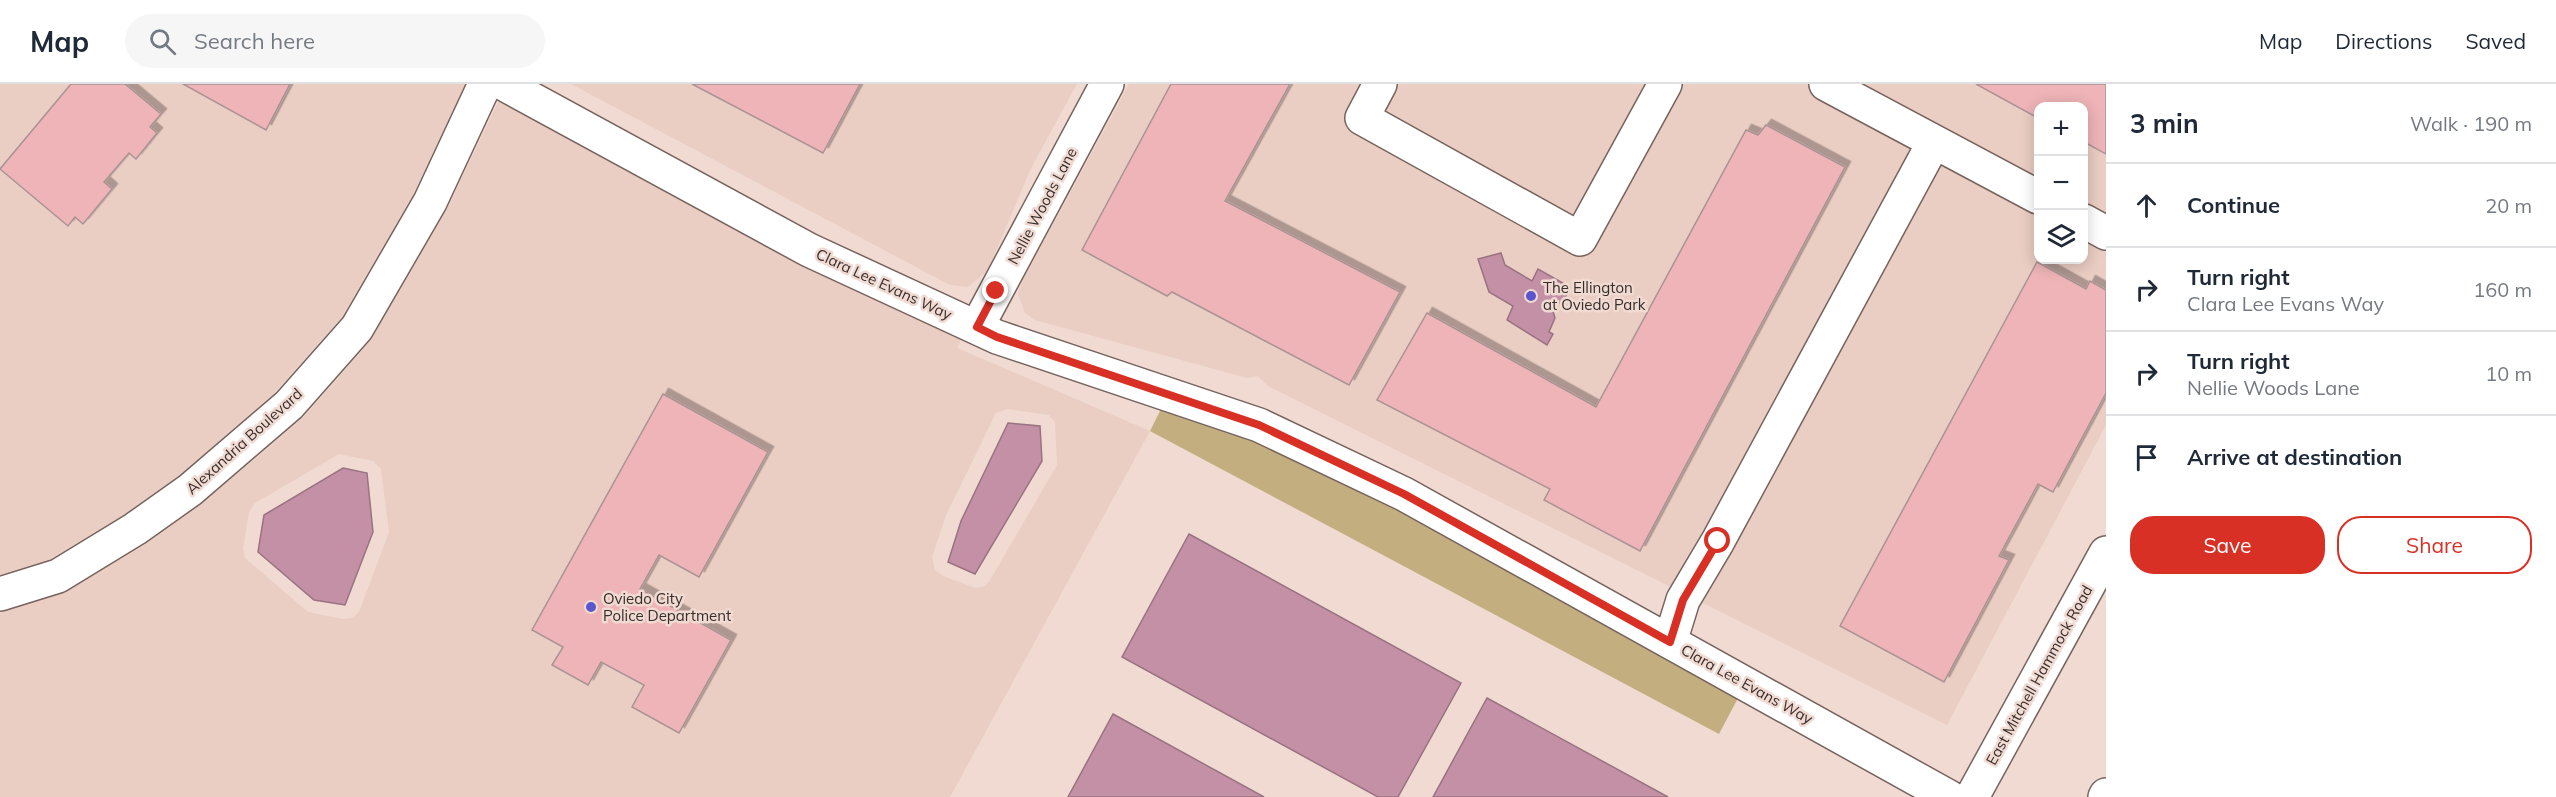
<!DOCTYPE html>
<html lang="en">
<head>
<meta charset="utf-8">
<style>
	body { margin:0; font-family:Mulish,sans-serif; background:#f6f6f7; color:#1f2937 }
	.controls { position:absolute; right:18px; top:18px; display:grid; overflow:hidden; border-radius:12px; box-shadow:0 3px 15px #0003 }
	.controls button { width:54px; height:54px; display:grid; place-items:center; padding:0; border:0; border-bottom:2px solid #e0e1e3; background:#fff; color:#1f2937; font:30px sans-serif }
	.stop { position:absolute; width:18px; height:18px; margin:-14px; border:4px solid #d93025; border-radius:50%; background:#fff }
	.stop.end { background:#d93025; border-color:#fff; box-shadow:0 2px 6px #0008 }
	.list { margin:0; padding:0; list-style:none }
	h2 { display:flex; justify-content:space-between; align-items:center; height:78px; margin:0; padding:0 24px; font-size:26px }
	h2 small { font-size:20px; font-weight:400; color:#747a83 }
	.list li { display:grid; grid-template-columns:39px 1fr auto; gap:18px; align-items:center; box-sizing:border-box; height:84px; padding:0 24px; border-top:2px solid #e0e1e3 }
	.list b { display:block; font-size:22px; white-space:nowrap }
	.list p { margin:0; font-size:20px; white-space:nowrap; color:#747a83 }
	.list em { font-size:20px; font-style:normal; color:#747a83 }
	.actions { display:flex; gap:12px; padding:18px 24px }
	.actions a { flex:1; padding:14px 0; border:2px solid #d93025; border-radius:24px; text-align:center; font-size:21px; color:#d93025 }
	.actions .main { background:#d93025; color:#fff }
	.icon { flex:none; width:33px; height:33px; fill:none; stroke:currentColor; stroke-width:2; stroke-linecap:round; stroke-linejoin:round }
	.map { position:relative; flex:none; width:2106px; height:713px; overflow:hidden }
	header { display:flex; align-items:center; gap:36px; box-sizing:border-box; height:84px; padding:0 30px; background:#fff; border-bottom:2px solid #e0e1e3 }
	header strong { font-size:28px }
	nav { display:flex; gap:33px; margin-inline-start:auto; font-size:21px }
	.search { width:420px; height:54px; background:#f6f6f7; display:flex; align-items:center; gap:15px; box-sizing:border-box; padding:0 21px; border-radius:33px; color:#747a83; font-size:22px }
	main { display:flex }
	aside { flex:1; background:#fff }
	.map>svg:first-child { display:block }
	.built { fill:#eacdc3; fill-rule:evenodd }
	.green { fill:#c3ae80 }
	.water { fill:#c390a6; stroke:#997381; stroke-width:1.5 }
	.building { fill:#eeb4b7; stroke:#aa9394; stroke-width:1.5; filter:url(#shadow) }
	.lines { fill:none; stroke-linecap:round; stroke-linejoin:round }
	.minor-casing { stroke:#76635d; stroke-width:36 }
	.minor { stroke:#fff; stroke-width:33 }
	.route { stroke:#d93025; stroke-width:8 }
	.poi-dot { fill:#5b56ce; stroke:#f0dad2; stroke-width:2 }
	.labels { text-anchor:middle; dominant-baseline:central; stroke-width:5; stroke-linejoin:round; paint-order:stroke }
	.street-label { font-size:15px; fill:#372e2c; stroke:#f0dad2 }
	.poi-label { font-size:15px; fill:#372e2c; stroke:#f0dad2; text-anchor:start }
</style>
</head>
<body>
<header>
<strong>Map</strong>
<div class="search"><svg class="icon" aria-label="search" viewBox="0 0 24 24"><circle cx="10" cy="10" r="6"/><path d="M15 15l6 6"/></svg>Search here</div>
<nav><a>Map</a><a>Directions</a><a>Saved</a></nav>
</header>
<main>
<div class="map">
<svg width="2106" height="713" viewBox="0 0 2106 713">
	<defs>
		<filter id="shadow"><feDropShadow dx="5.5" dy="-5.5" stdDeviation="0" flood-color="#0004"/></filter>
	</defs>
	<rect width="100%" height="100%" fill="#f0dad2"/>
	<path class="built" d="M0,0H465L414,109L341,234L275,308L178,392L124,431L48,476L0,492Z
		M571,0H1077L1031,84L988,186L968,203L950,201Z
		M1129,0H2106V341L1947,641L1268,302L1258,292L1247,294L1035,236L1025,229L1018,210L1022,198ZM2038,22H2084V176H2038Z
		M499,16L962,254L957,264L1150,347L950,713H0V529L65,508L146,460L203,419L303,334L371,256L446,127ZM1008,325L1049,331L1055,338L1057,381L989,498L983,503L975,504L943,492L935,486L932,473L946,431L996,329ZM339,370L373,377L381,385L389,448L359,528L352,534L343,535L308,528L245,474L243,465L249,428L255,419Z"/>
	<path class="green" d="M1161,325L1254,357L1397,425L1738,614L1719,650L1150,347Z"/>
	<path class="water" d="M1501,169L1505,181L1532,197L1538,185L1570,203L1562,221L1555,216L1552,224L1555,234L1549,248L1553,250L1547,261L1507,236L1513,222L1489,208L1478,175Z
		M1008,339L1040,342L1042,377L975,490L948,478L961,437Z
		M343,384L367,389L373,448L345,521L314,516L258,468L264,431Z
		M1189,450L1461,599L1398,713H1378L1122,573Z
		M1487,614L1668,713H1433Z
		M1113,630L1264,713H1068Z"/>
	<path class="building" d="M71,0H125L161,30L150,43L157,49L136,75L129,69L104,98L112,105L83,140L75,133L68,142L0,85Z
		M183,0H290L266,46Z
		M692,0H860L823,69Z
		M1171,0H1290L1225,117L1400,208L1349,301L1172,208L1167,212L1082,166Z
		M1976,0H2106V70L2084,58V22H2038V34Z
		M1766,41L1845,83L1640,467L1544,416L1550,405L1377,316L1427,229L1596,323L1746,46L1758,51Z
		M2037,178L2086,205L2090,197L2106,206V309L2053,408L2038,400L1999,472L2009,476L1944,598L1840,542Z
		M663,310L768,368L699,493L659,471L640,505L731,556L679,649L632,623L644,601L601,578L588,601L552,581L563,563L532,546Z"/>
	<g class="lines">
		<g class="minor-casing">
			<path id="minor" d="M504,0L809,166L997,253L1259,341L1404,410L1949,713
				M1380,0L1362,34L1580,155L1665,0
				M1826,0L2038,113
				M2084,137L2106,149
				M977,243L1107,0
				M0,510L58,492L135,445L190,406L289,321L357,244L430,118L485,0
				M1670,558L1683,516L1718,457L1934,58
				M1972,713L2106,469
				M2105,713L2106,711"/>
		</g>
		<use href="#minor" class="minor"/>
	</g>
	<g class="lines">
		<path class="route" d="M996,207L977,243L997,253L1259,341L1404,410L1670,558L1683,516L1718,457"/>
	</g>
	<g class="poi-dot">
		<circle cx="1531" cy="212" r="6"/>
		<circle cx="591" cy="523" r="6"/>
	</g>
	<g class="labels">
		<g class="street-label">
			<text transform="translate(1042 122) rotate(-62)">Nellie Woods Lane</text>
			<text transform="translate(884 200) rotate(25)">Clara Lee Evans Way</text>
			<text transform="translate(244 357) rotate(-42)">Alexandria Boulevard</text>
			<text transform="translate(2039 591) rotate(-61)">East Mitchell Hammock Road</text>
			<text transform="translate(1747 600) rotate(29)">Clara Lee Evans Way</text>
		</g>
		<g class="poi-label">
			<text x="1543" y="203">The Ellington<tspan x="1543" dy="17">at Oviedo Park</tspan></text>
			<text x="603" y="514">Oviedo City<tspan x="603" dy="17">Police Department</tspan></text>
		</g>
	</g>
</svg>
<div class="controls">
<button>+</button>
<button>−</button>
<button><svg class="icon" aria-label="layers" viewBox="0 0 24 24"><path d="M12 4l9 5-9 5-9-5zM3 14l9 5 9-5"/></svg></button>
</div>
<div class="stop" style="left:1718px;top:457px"></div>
<div class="stop end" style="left:996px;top:207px"></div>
</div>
<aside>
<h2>3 min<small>Walk · 190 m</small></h2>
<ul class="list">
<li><svg class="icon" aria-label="ahead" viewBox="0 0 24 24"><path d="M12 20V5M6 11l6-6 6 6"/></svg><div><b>Continue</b></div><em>20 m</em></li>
<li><svg class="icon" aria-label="right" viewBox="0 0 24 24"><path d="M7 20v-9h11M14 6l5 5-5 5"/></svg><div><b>Turn right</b><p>Clara Lee Evans Way</p></div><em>160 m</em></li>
<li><svg class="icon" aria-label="right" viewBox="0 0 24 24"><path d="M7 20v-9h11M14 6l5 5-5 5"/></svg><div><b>Turn right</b><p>Nellie Woods Lane</p></div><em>10 m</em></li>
<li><svg class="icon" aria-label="arrive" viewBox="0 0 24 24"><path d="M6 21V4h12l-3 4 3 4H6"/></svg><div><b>Arrive at destination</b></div></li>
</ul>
<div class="actions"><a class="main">Save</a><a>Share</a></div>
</aside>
</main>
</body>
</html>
